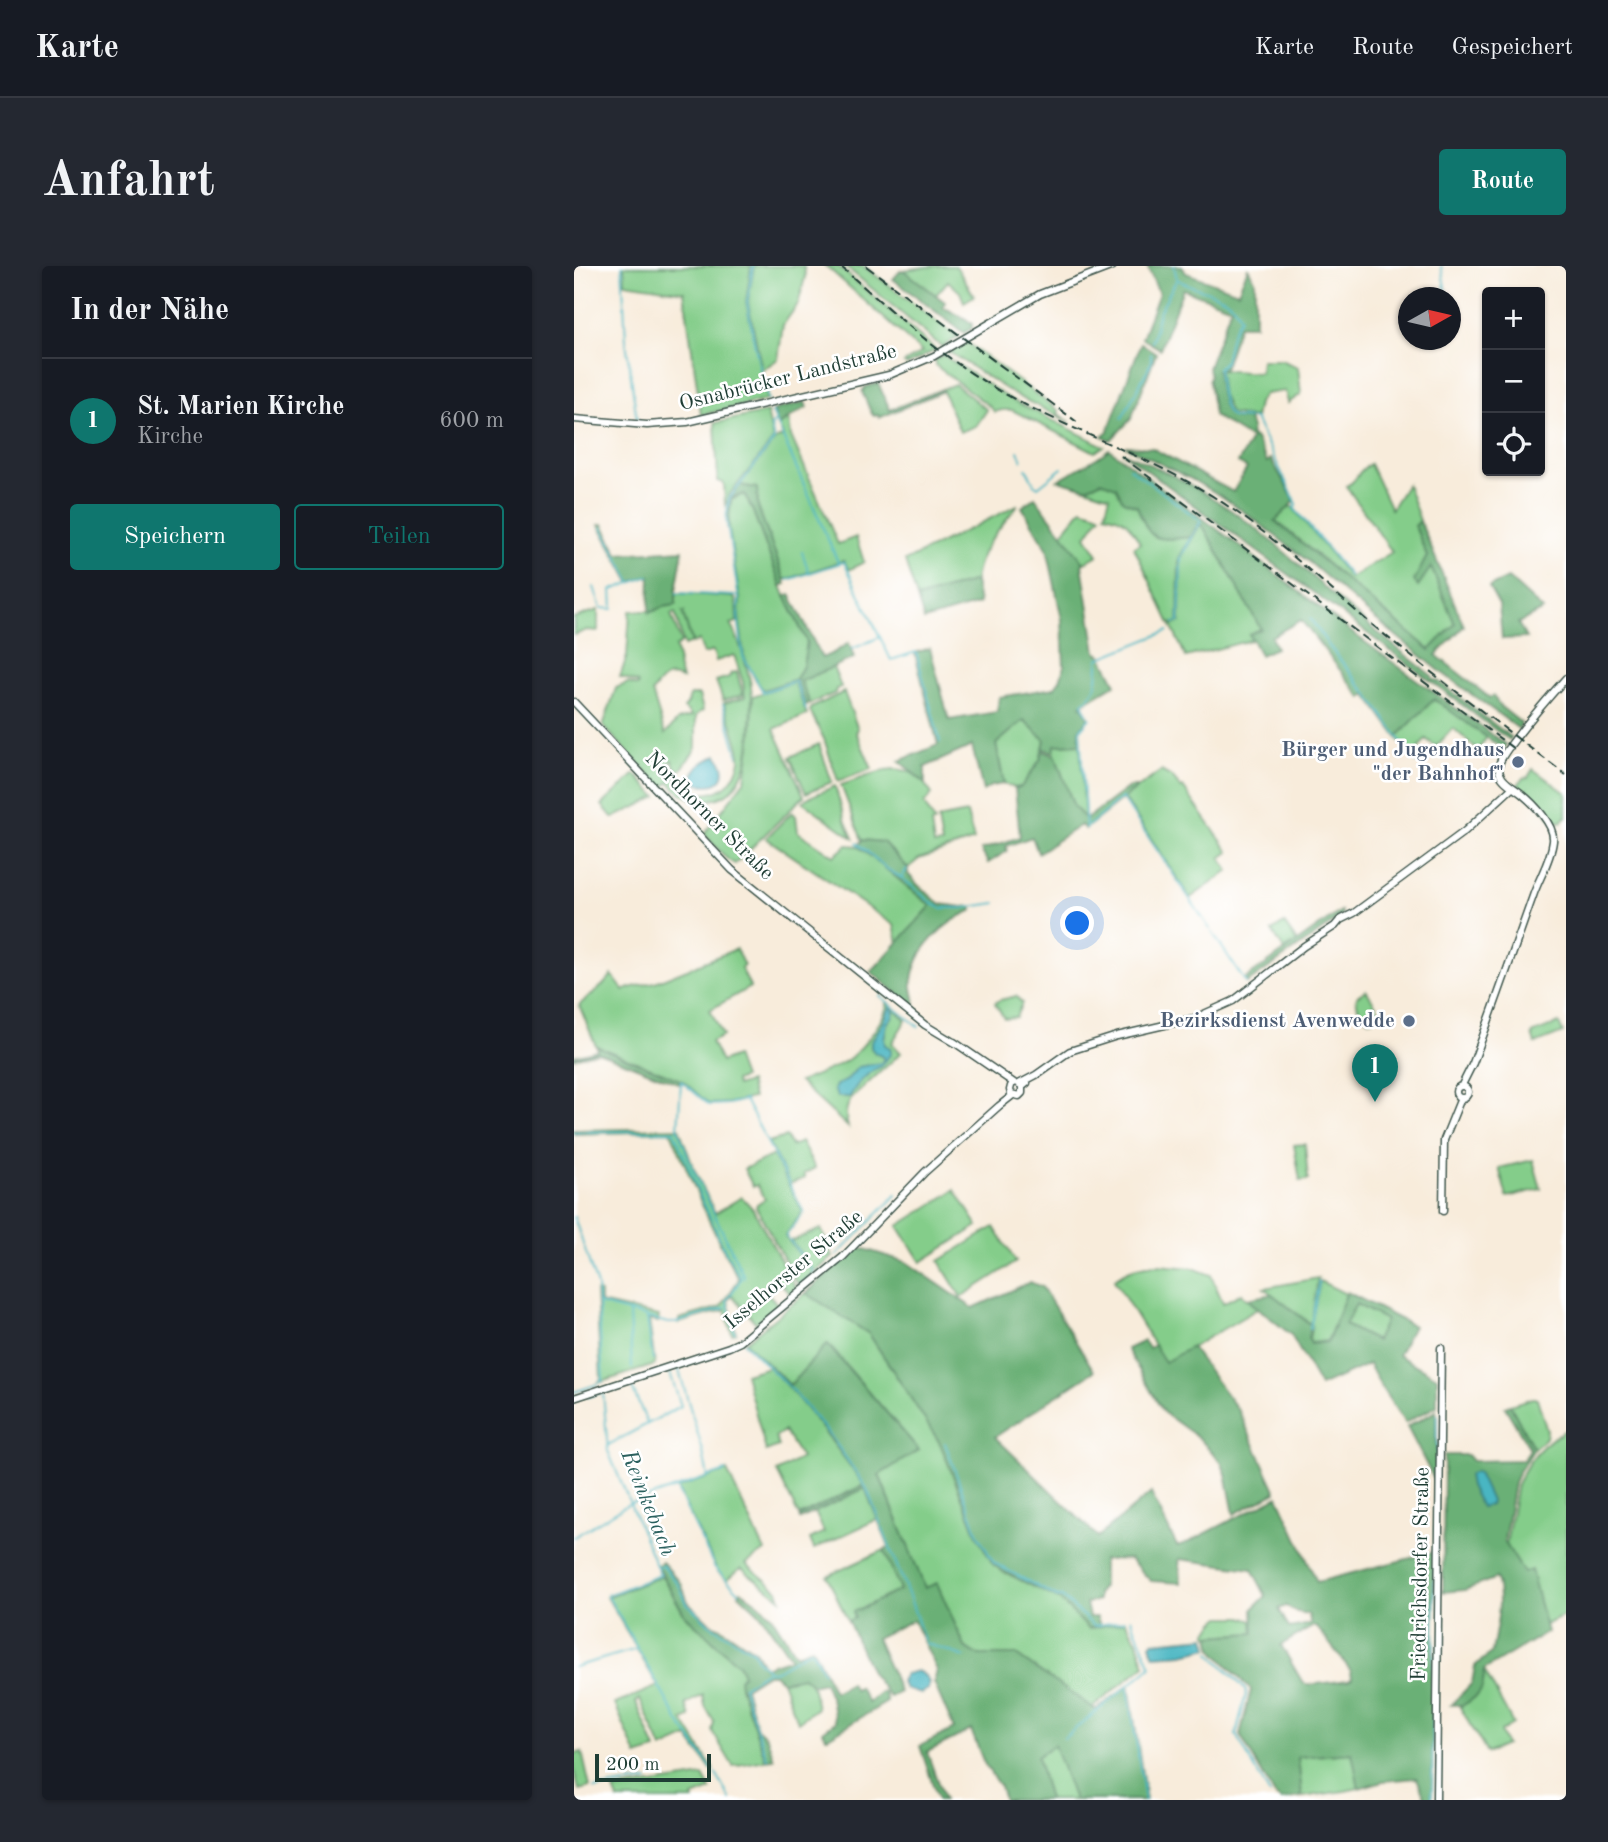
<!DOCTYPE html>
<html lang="de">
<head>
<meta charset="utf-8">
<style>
	body { margin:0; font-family:"Old Standard TT",serif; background:#242831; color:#f1f3f6 }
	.controls { position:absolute; right:21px; top:21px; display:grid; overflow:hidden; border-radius:7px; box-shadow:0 2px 5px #0004 }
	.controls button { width:63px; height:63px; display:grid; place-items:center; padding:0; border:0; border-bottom:2px solid #363941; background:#171b24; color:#f1f3f6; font:35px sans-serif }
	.compass { position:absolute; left:824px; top:21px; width:63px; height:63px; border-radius:50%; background:#171b24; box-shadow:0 2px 5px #0004; rotate:82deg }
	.scale { position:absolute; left:21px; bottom:18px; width:116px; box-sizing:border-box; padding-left:7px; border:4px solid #1f3d34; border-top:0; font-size:19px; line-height:24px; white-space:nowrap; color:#1f3d34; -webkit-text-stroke:5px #fff; paint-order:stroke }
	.you { position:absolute; left:504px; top:658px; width:24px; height:24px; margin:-18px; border:5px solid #fff; border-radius:50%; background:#1a73e8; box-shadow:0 0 0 10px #1a73e833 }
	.badge { display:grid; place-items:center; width:46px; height:46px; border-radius:50%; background:#0f766e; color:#fff; font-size:23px; font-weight:700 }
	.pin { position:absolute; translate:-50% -58px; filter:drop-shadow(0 2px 4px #0008) }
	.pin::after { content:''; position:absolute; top:37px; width:24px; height:21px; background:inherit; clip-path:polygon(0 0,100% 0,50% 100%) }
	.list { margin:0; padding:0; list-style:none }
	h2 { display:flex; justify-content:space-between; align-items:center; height:91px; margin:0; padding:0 28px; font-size:30px }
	h2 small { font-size:23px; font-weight:400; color:#9ea1a6 }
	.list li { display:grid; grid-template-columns:46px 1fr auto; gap:21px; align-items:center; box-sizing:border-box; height:126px; padding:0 28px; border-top:2px solid #363941 }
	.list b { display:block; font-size:26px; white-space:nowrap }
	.list p { margin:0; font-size:23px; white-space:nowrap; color:#9ea1a6 }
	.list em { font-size:23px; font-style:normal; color:#9ea1a6 }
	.actions { display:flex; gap:14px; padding:21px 28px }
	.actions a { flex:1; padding:16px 0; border:2px solid #0f766e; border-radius:7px; text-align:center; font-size:24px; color:#0f766e }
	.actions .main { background:#0f766e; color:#fff }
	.icon { flex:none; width:38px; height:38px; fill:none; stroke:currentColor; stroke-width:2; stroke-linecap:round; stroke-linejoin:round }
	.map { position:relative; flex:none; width:992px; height:1534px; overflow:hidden; border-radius:7px }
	header { display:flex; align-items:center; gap:42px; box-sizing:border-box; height:98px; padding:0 35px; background:#171b24; border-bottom:2px solid #363941 }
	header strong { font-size:33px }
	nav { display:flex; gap:38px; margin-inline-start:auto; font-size:24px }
	.intro { display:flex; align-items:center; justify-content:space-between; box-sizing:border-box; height:168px; padding:0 42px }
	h1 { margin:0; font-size:49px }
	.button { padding:18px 32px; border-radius:7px; background:#0f766e; color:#fff; font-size:24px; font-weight:700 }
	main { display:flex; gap:42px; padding:0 42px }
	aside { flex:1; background:#171b24; border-radius:7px; box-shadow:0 2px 5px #0004 }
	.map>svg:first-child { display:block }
	.green { fill:#84cd8a; stroke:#52855f; stroke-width:2; fill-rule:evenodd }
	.forest { fill:#6bb076; stroke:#457655; stroke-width:2; fill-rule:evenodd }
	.water { fill:#48b6c2; stroke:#347a7b; stroke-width:2 }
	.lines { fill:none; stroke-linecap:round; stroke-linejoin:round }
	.stream { stroke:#48b6c2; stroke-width:2 }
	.minor-casing { stroke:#40574d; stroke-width:9 }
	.minor { stroke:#fff; stroke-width:6 }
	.rail { stroke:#1f3d34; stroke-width:2; stroke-dasharray:10 5; stroke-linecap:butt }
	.service-dot { fill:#5c6f8a; stroke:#fff; stroke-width:2.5 }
	.labels { text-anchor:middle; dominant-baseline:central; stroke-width:5; stroke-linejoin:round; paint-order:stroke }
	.street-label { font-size:21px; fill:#1f3d34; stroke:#fff }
	.service-label { font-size:21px; font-weight:bold; fill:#4e5e75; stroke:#fff; text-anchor:end }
	.water-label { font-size:23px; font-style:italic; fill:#2b615f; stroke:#fff }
</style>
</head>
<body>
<header>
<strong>Karte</strong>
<nav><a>Karte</a><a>Route</a><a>Gespeichert</a></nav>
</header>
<div class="intro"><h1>Anfahrt</h1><a class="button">Route</a></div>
<main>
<aside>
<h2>In der Nähe<small></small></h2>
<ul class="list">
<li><span class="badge">1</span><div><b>St. Marien Kirche</b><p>Kirche</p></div><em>600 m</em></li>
</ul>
<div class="actions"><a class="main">Speichern</a><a>Teilen</a></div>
</aside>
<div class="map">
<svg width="992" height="1534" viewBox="0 0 992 1534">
	<rect width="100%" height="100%" fill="#fff"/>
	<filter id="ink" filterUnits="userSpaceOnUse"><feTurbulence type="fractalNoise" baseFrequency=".0143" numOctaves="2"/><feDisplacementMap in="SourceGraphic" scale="14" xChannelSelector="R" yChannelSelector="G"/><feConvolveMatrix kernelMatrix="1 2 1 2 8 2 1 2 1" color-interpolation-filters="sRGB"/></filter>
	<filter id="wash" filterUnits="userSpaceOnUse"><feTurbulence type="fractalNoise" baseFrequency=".00686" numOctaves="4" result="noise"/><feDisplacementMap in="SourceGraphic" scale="28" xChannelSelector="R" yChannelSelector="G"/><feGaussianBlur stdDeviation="1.57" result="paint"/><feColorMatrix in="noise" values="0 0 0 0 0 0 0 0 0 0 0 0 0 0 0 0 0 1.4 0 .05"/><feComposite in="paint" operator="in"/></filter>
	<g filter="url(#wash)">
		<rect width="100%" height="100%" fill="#f8ecdb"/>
		<path class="green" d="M50,0H177L172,36L193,134L127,149L110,26L51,17Z
			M180,0H230L231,11L226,31L224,38L209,59L204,93L188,104L174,36Z
			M252,0H264L362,84L333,99L330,97L348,86Z
			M271,0H289L384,71L368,81Z
			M360,0H382L400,30L390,36L386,26L374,15L362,29L329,4Z
			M392,76L485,145L484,148L496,156L441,129L375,86Z
			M369,89L438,134L530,180L521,186L438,144H428L421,146L415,140L361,99V93Z
			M687,94H707L724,101L727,128L714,137L711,125L691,128L684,137L681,152L656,148L648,129L645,104L686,107Z
			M381,118L413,144L402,160L386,166L368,123Z
			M193,146L199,174L156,228L151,241L150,217L144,215L141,157Z
			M215,153L217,170L264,278L282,271L290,296L275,304L270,295H268L211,314L184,241L183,222L166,219L201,174L209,170L204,159Z
			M796,198L817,243L833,218L846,255L841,260L853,290L844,319L857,301L881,358L856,384L701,254L717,239L776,312L818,286L772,220C785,215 781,206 796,198Z
			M528,215L542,221L549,235L563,240C578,277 578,274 617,271L605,292L604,356L596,358L560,281L566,277C555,258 554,253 531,248L536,230L512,222Z
			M170,228L178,243L211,330L233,376L229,400L222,413L189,424L180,411L170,390L165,350L166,333L155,264V241L157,234Z
			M443,239V240C425,263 404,284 401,315L343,332L331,295Z
			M508,243L527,249L512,270L524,289L510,297L488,267Z
			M626,259L629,260L687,363L675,368L677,374L612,391L597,360L606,356L607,292Z
			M102,327L159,331L162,334L163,356L157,358C165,373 172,398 176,414C179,428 178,444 177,458C176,488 171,532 133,534C118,535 104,528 96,516L88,522L29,460L42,422L54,417L64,420V417L46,411L53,390L56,345H75V347L89,341L102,339ZM108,346H110L109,348L119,377L125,375L130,388L139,385L142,395L160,389L169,416L171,431L150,437C154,450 165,477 166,490C167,496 163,504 160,510C150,528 124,534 108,520C101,513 98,505 94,497L98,494L102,503L107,504L122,482V450L129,444L125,429H116L114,437L110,442L118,450L104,454L91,468L78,426C87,416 90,405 108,413L103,397L105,396L101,381L107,377L97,348L101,347L110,380L118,377Z
			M24,344V365L13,364L0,369V352Z
			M259,401L267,421L262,423L261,427L236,438L227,415Z
			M163,406L169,429L149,434L142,415L155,411L157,407Z
			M220,416L233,449L200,463L230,530L161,598L154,594L130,568L171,514L178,468L179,430Z
			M270,426L284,463L282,466L298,503L264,515L250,473L236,445L237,442Z
			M860,433L913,471L904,484L879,462L862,481L852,473L838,491L823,471Z
			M450,454L471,474L466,494L447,521L441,522L430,518L422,478Z
			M245,478L258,516L232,527L216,491Z
			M506,478L511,552L500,541L480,486L481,479Z
			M320,503C340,504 347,512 358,528L350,538L361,556L357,558L360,579L368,578L364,554L368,552L393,547L400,574L345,593L334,602L309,576L288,574L267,519L311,504Z
			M959,503L992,527V551H991L987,556L979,555L962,534V532L956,527L955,528L943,520L949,512L954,511Z
			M587,505L598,511L607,522L609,521L655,586L647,592L655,605L616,632L550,532Z
			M61,508L83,531L39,552L28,539Z
			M261,520L271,554L279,572L229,536L233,532Z
			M218,546L222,550L224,566L260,590L273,579L284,580L358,640L324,677L320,659L192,572Z
			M710,657L723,676L710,684L698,665Z
			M162,683L170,700L167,702L176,721L136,744L149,770L137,776L147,796L161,790L169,812L161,815L162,820L175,816L179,832L155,837L135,838L109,815L22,780L5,739L29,719L38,709L50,725L55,722L81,716Z
			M792,724L805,744L799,747L800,751L798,754C787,752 781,739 783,730Z
			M442,730L448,737L442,751L430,752L421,737L426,734Z
			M313,736L332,754L318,777L327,787L278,832C271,842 271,849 274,861L225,816C239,810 265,801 276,792C289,781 313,752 313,736Z
			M985,757L989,767L961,778L958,768Z
			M105,862L120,903L141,947L168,931L179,943L222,1022L216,1028L203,1013L191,1024L204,1039L182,1057L158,1029L154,1035L162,1067L158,1068L151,1044L105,1057V1053L147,1041L165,1013C138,967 119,917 98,868L95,865L0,868V864Z
			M212,871L217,880L227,876L241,902L229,908L231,912L216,918L194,876Z
			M731,878L734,914L726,915L720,879Z
			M199,889L229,946L211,970L240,1007L225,1019L222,1015L182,941L183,938L191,933L183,919L179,921L170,903Z
			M959,894L967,923L933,931L925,902Z
			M381,924L404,960L347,996L324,960Z
			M420,961L442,996L387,1031L365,995Z
			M247,963L259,991L241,1006L217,975Z
			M584,999L619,1002L637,1009L649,1037L668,1027L669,1030L685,1042L591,1097L540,1014C552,1003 567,1000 584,999Z
			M744,1012L737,1058L746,1015L772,1028L754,1073L752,1075L737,1077L735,1073L738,1059L690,1022Z
			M22,1026L26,1027V1037L85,1050L84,1056L75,1054L81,1099L24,1117L27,1113Z
			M232,1027L295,1068L366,1177L404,1271L419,1298L428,1305L485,1333L515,1363L552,1355L563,1376L571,1399L518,1442L442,1389H402L391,1381L363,1318L351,1322L305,1208L345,1184L254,1078L216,1120L171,1076Z
			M782,1038L813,1054L802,1075L771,1059Z
			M195,1101C231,1137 260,1178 290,1219L225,1250L203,1206L227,1192L210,1165L201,1171L205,1180L192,1185L171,1108Z
			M958,1132H963L973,1165L972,1172L960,1183L936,1139Z
			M992,1164V1349L971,1359L957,1305L950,1307L932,1279L943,1218C955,1193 968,1177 992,1164Z
			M153,1205L191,1285L172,1298L204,1324L207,1333L167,1302L153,1314L144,1306L103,1222Z
			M291,1222L304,1253L240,1283L236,1273L250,1266L241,1246Z
			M310,1284L327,1324L279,1346L281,1352L274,1355L253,1310Z
			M88,1310L110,1348L164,1398L169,1408L166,1420L192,1494L159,1500L138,1465L140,1456L131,1440L129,1429L112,1438L116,1451L109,1454L139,1503L137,1504L114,1471L88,1483L66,1433L62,1436L82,1484L63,1490L41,1438L84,1420L33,1331Z
			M647,1351H668L679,1355L680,1367L636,1370L633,1368L640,1357Z
			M910,1404L939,1458L926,1466L932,1479L913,1487L886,1441C905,1430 910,1427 910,1404Z
			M229,1411L238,1419L243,1442L224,1456L208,1415Z
			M481,1479L500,1534H475L463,1491Z
			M8,1486L16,1521L5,1524L0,1505V1488Z
			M779,1487L785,1522L771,1525L728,1531L724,1491Z
			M129,1510L137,1524L119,1531L120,1534H44L40,1524Z"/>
		<path class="forest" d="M573,0H608L612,7L664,26L674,2L681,14V59H665L650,103L643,104C645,115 646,143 656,150C660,153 668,153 674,153L678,162L676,169L682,173L693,196L697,193L721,235L701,255L856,384L881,358L857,301L844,320L840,315L853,290L841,260L846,255L890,360L862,389L916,432L919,430L927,441L947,457V460L945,463L867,406L799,351L735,296L677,251L647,230L615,212L551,180L578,182L659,226L673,202L664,197L677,173L640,150L635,116L634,115L636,110L634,102L657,41L609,23L586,83L568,72L585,27Z
			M329,4L371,36L369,41L392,53L398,58V62L390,67L319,13L326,5Z
			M567,77L582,87L557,153L537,174L528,170L534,165Z
			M304,117L316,144L368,123L369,125L305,152L304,149L300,150L298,148L288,126L291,121Z
			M231,136L233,141L204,159L199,144Z
			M535,183L670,283L780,368L932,479L929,483L860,433L823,471L792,428L788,432L727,354L697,371L702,382L686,389L675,368L687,363L629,260L624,258L617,271C578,274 578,277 563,240L549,235L542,221L528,215L512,222L484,214C501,203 520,196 535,183Z
			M548,186C581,200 613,215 643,235C685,261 722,296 759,329C791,357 824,383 858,410L859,413L864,415L938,472L936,474L924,466L748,333Z
			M166,219L183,222L184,241L212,318L207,320L178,243L170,228L161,231L157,234L154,264C151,245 154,234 166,219Z
			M461,231L510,297L508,299L522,386L527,389L542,418L507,439L515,452L505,464L506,478L481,479L480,486L469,483L471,474L450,454L422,478L430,518L417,520L409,525L398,480L351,501V517L325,495L364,479L341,387L356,382L375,454L423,446L425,431L480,422L486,414L490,401L488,354L473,282L448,241Z
			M29,258L44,288L109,284L102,325V339L89,341L75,347L76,310L56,316L25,259Z
			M934,312L969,344L944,357L952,372L928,373L925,339L915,321Z
			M401,315L405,338L350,354L343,332Z
			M216,328L248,392L259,387L275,377L280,392L227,415L236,438L232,440L222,413L229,400L233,376L211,330Z
			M468,485L481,489L500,541L512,553L555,521H564L511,563L507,559L464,587L458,571L432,580L433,585L414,597L407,584L446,571L441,522L447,521L466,494Z
			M288,574L309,576L334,602V608L344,619L366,638L389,641L398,640L399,644C369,657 343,681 338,714C336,723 342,732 341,742L297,706L357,640L284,580Z
			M767,645L768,649L757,658L673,717L671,713Z
			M22,780L107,814L106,818L24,786L0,792V790L23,784Z
			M284,981L332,996L399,1042L456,1016L468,1021L520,1105L421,1171L524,1271L577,1227L603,1280L615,1276L704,1230L743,1316L860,1286L858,1534H852L843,1512L809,1515L785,1522L778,1487L724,1491L728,1531L707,1534L701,1530L666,1469L677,1424L639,1384L636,1370L680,1367L679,1343L692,1330L678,1303L605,1293L607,1317L577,1315L556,1293L529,1294V1321L524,1327V1335L512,1337L515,1351H523L526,1359L515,1363L485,1333L428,1305L419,1298L404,1271L366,1177L295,1068L232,1027ZM712,1340L719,1345L734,1348L737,1358L715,1362L705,1343ZM740,1360H742L777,1405L778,1412L774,1414L735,1419L729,1417L707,1379Z
			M773,1026L839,1060L824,1089L863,1111V1140L831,1157L807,1121L795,1098L746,1120L717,1069L673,1033L698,1028L737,1059L734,1072L737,1078L754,1076ZM782,1038L812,1054L802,1075L771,1059Z
			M570,1075L575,1082L580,1079L591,1096L617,1081L665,1145L702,1226L660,1248L652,1208L647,1196L625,1172L589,1146L553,1083Z
			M253,1078L345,1184L305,1209L351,1322L363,1317L391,1381L403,1389H442L522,1444L555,1419L572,1534H500L480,1479L463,1491L475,1534H430L426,1521L410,1497L397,1464L353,1486L370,1534H364L346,1480L380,1463L360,1417L363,1404L339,1354L302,1372L326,1426L316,1431L298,1408L274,1355L281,1352L279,1346L326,1324L310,1284L315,1281L291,1222L226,1253L225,1250L290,1219C261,1177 231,1137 195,1101L196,1100L216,1119Z
			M936,1139L960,1183L944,1207L940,1217L930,1275L950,1307L957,1304L973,1366L910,1404C910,1427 905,1430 886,1441L885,1439H877L898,1417L901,1400L918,1386C922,1361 929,1337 922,1312L891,1324L869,1326L870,1189H893L898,1195L949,1194L956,1183L931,1141Z
			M862,1145V1217L833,1161Z
			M88,1296L107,1317L114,1336L137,1358L147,1362L182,1386L190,1401L217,1392L186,1348L165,1328L167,1325L184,1337L197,1349L222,1389L238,1381L260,1426L276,1417L281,1424L285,1421L294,1437L308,1425L311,1428L313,1436L254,1471H252L249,1465L261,1456L258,1436L250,1416L238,1419L229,1411L208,1415L200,1408H193L171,1422L183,1462L193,1471L200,1493L192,1494L166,1420L165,1413L169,1408L164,1398L110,1348L83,1299Z"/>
		<path class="water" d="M143,489C161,513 140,526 118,515C119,501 131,495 143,489Z
			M316,740L320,745L319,750L313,758L310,773L311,779L316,782L317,787L308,800C296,804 281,819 276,831H264L260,824L262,819L272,815L284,801L307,797L309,794V791L301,787L297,782V776L310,755Z
			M901,1206L904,1207L917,1235L916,1239L907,1241L896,1220L894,1209Z
			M632,1371L635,1382L609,1388L580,1390L577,1383V1378L579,1376Z
			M343,1405C351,1409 357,1413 354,1423L347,1427L331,1423L327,1415L331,1408Z"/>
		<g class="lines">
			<path class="stream" d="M48,0L52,75L63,154
				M179,0L173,36L181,80L194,134
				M867,0L873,32
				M527,1L530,0
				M603,13C624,27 657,25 666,51L657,69L651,96L644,102C645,113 647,146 658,151C665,153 675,152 681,153L723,238L720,242L776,310
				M578,76L585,46L603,13L600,0
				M198,146L264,296
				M548,152L577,97V88
				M201,155L197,160L200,174L155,233L152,252L165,333L164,350L169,390L189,426L221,415L232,444
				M444,185L448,194
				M452,202L461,219L464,221L488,202
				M555,202L627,255L607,291L605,356L600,357
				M28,262L57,316
				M228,286L235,307
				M214,314L270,296L317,394L342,386L366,476
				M20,321L27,342L39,343L38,324L75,310
				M103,327L162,330
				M736,352L755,380L792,426L842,496
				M278,383L306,371
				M149,438L164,490
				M512,562L506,464L516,452L510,442L509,437C524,427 524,410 524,393L594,365
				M512,562L548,532L636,663
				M283,577L312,602L333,616L359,638L367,642H389L422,637
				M328,611L333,603
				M638,666L672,717
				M306,730L345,761
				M107,815L135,839L155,838L171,834L230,946L212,970L241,1007L226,1019
				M107,816L104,863L119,903L170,1011
				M0,866L100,865L125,927L152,986L167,1013L153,1034L161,1067
				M0,951L23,1020L29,1116
				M263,989L322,929
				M25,1038L73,1051L79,1094
				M55,1047L58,1102
				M75,1052L94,1057H102L151,1042
				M736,1063L745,1016
				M170,1077L216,1122L256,1169L292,1221L338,1338L351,1377L391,1391
				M57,1119L73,1157
				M0,1126L24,1118L27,1114
				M29,1126L34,1185L86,1309L33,1329L105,1456L139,1505
				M14,1131L29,1126
				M371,1177L405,1271L420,1297L483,1331H488L520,1360L551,1354
				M34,1179L107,1140L95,1104
				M863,1203V1148
				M134,1211L152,1205
				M103,1223L141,1302L165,1326
				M57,1237L134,1211L128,1182L104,1101L88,1106
				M0,1271L56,1237
				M84,1301L89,1300L105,1319L113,1337L136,1359L180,1386L183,1393L193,1403
				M636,1387L671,1423L672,1428L662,1469L696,1529
				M0,1401L63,1383
				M554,1421L571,1534
				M490,1472L577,1401L557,1352
				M193,1493L169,1421L194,1404L197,1405L202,1404L236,1384L239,1386L249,1406
				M142,1508L157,1534
				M20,1523L74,1515
				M858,1534L862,1244"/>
		</g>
	</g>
	<g filter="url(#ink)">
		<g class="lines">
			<g class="minor-casing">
				<path id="minor" d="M0,153L73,159L113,156L315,109L360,90L466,28L539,0
					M0,436L158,604L351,759L381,777
					M380,776L440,817
					M445,818L462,809L496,785L543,770L621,752L659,735L730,680L761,660L766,654L780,647L891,565L938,522
					M888,819L899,797C920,741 939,686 959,630C965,612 977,594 979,575C981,559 960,538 948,528C938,520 920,512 926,496C929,488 936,480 941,473C957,452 974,432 992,412
					M882 826a6 6 0 1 1 12 0a6 6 0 1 1-12 0Z
					M437,820L436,824L437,828L445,830L448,827V821L453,817
					M869,945L870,874L887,832
					M0,1132L155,1081L166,1076L269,991L351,906L425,840L439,829
					M862,1534L867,1082"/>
			</g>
			<use href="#minor" class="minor"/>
			<path class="rail" d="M266,0C316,44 366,90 424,124C495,165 574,189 643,233C698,268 745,314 795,356C859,409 926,459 992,509
				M292,0L503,156
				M547,190L940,483"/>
		</g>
	</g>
	<g class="service-dot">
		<circle cx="944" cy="496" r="7"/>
		<circle cx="835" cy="755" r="7"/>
	</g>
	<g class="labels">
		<g class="street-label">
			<text transform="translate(214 112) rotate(-14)">Osnabrücker Landstraße</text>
			<text transform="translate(135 550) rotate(45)">Nordhorner Straße</text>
			<text transform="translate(220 1004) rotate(-40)">Isselhorster Straße</text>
			<text transform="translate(847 1308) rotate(-89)">Friedrichsdorfer Straße</text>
		</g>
		<g class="service-label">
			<text x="930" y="484">Bürger und Jugendhaus<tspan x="930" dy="24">"der Bahnhof"</tspan></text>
			<text x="821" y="755">Bezirksdienst Avenwedde</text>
		</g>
		<g class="water-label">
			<text transform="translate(74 1237) rotate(68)">Reinkebach</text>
		</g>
	</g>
</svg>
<div class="controls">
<button>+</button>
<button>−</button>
<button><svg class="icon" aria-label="locate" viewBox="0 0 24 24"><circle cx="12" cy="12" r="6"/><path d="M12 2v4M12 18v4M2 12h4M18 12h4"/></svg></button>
</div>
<svg class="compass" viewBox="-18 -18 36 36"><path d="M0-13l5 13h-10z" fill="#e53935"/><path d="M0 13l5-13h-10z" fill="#9ea1a6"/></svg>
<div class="scale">200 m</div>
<div class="you"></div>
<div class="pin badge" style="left:801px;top:836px">1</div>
</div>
</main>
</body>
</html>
